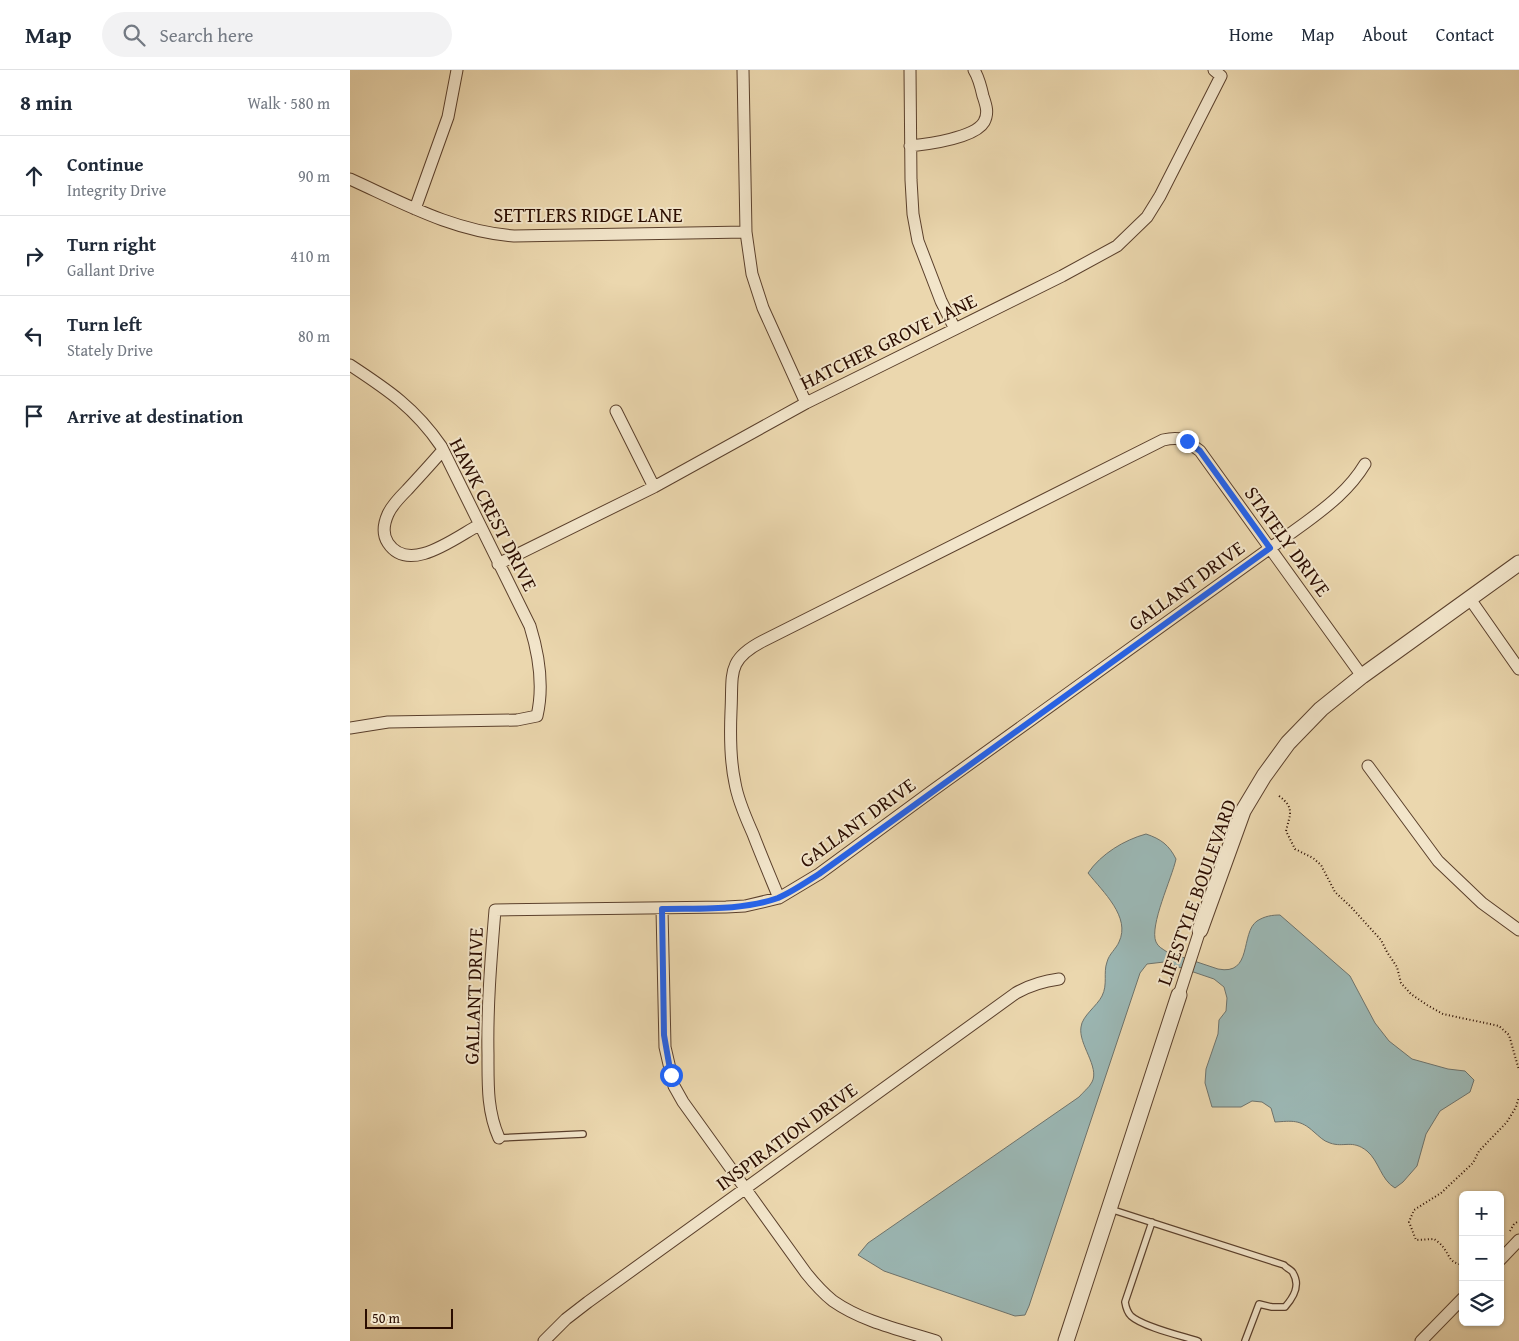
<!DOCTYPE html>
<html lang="en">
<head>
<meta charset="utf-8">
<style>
	body { margin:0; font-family:"Gentium Book Plus",serif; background:#f2f2f3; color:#1f2937 }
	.controls { position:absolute; right:15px; bottom:15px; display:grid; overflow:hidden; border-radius:8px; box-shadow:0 1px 4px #0004 }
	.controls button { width:45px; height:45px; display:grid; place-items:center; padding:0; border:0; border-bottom:1px solid #e0e1e3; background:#fff; color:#1f2937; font:25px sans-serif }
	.scale { position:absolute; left:15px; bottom:12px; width:88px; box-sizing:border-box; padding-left:5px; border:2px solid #2b0d00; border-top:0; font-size:14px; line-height:18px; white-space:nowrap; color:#2b0d00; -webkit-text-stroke:4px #f2e5ca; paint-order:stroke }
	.stop { position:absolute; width:15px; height:15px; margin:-11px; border:4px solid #2563eb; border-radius:50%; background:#fff }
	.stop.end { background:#2563eb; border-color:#fff; box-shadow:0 1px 5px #0008 }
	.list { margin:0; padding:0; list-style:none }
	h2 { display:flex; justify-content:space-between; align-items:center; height:65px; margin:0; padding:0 20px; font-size:21px }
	h2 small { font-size:16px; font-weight:400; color:#747a83 }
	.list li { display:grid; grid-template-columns:32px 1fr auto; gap:15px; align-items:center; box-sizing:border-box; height:80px; padding:0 20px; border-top:1px solid #e0e1e3 }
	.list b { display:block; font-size:19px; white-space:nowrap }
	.list p { margin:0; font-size:16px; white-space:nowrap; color:#747a83 }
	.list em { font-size:16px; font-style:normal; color:#747a83 }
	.icon { flex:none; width:28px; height:28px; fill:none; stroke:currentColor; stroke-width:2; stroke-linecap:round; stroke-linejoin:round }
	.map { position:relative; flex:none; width:1169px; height:1271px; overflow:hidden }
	header { display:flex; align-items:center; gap:30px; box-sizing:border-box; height:70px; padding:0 25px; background:#fff; border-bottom:1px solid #e0e1e3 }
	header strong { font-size:24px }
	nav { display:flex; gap:28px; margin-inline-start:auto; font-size:18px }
	.search { width:350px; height:45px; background:#f2f2f3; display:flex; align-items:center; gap:12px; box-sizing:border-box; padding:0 18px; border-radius:28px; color:#747a83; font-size:19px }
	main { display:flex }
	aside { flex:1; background:#fff }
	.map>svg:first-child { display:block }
	.water { fill:#9bb7b4; stroke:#6e736c }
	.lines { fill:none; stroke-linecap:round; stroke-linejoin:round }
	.service-casing { stroke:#5b402c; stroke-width:8 }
	.minor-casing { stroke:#5b402c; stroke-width:13 }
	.tertiary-casing { stroke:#5b402c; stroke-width:17 }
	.path { stroke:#2b0d00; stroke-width:2; stroke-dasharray:1 2.5; stroke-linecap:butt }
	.service { stroke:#f2e5ca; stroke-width:5.5 }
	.minor { stroke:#f2e5ca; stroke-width:11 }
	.tertiary { stroke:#f2e5ca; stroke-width:15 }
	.route { stroke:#2563eb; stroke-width:6 }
	.labels { text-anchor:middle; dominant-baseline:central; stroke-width:4; stroke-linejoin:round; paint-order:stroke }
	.street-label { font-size:20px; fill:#2b0d00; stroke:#f2e5ca }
</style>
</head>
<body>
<header>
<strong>Map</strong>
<div class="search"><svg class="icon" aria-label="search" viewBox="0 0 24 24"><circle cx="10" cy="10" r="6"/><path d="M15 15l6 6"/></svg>Search here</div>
<nav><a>Home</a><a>Map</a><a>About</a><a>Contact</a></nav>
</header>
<main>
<aside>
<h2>8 min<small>Walk · 580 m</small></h2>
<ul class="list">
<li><svg class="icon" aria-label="ahead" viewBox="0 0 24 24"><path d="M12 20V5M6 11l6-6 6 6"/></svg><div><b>Continue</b><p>Integrity Drive</p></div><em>90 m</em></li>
<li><svg class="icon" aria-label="right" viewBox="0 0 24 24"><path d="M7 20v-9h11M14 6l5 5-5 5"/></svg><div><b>Turn right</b><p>Gallant Drive</p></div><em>410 m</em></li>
<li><svg class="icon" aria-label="left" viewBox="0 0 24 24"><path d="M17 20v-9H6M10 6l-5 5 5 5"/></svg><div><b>Turn left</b><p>Stately Drive</p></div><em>80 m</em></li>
<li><svg class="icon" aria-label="arrive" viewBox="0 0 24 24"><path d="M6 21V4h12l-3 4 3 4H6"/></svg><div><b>Arrive at destination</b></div></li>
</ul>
</aside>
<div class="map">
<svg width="1169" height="1271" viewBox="0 0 1169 1271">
	<rect width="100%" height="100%" fill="#ebd7ae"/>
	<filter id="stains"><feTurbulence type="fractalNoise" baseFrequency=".004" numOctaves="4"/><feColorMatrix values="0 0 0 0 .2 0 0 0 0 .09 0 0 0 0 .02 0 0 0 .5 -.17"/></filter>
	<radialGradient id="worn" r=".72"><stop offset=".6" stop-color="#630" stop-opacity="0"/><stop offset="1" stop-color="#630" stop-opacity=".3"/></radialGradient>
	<path class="water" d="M796,764C811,769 819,775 826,789C822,808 799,856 806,872C808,877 813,879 817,882L868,899C903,906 890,863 907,851C915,846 922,845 930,845L1000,906L1025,953L1039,971L1062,989L1098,999L1115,1001L1124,1010L1120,1022L1090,1041L1076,1064L1067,1096L1053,1112L1045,1118C1031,1110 1029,1091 1017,1081C1002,1069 994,1078 980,1073C973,1071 969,1066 964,1062C950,1049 942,1051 925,1052L921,1038L912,1032L902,1031L891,1037H862L855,1013L856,999L868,964L869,950L876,941L877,928L874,917L864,909L814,892L797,894L790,903L679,1236L675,1245L665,1246L534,1201L508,1185L518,1173L729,1027C733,1022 739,1018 742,1012C750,997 728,974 731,957C732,946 747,936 752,926C758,914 753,903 757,892C759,884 766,879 769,872C781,847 753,822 738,803C751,784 774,770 796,764Z"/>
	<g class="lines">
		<g class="service-casing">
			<path id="service" d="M149,1068L233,1064
				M760,1139L934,1195C936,1198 942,1200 943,1203C951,1216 943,1228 935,1237H922L909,1234L895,1271
				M802,1152L775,1232C776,1238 777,1242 781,1246C793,1257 832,1266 848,1271"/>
		</g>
		<g class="minor-casing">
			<path id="minor" d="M393,0L396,162L402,204L413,238L456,333
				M560,0L561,110L563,144L568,171L591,231L605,259
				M560,76C578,74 625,68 634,52C639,43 636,35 633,26C631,17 629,8 624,0
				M0,109C55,134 103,161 164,166L396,162
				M65,139L98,47L107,0
				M0,295C38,320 65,338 91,376L180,556C189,585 194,616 187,646L167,650L38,652L0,658
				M266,341L304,417
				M93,380C81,394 69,407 57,420C50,427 42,435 38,444C34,453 32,464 38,473C59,505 106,467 129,455
				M148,494L304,417L456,333L712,206L767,176L797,147L810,126L871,6L864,0
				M1120,529L1169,599
				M1018,696L1088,791L1132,833L1169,860
				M429,828C420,806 411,785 403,764C396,748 388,731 385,713C380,690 380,665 381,641C383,604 376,590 413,571L813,370C832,366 835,370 850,381L1012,606
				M312,839L315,977L324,1016L333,1032L456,1203C464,1213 473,1223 483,1231C513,1252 551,1260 586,1271
				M829,925L850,860
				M149,1068C137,1041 138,1014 138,985C137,936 141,889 145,840L376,837L395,836L429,828L469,804L582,721L955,453C978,436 1000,419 1015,394
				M1150,1190L1169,1170
				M194,1271L216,1249L238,1232L666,923C680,915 694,911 709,909
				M1071,1271L1113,1228"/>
		</g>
		<g class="tertiary-casing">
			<path id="tertiary" d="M850,860L893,741L914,706L938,673L971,639L1012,606L1169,493
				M716,1271L829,925"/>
		</g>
		<path class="path" d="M929,726C945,738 940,744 936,761L945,779L963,788L971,795L985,822L1001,837L1031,870L1037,882L1047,897L1051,913L1061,924L1077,935L1093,944L1149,956L1159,965L1169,1000
			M1160,1161L1164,1154L1169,1151
			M1113,1195C1098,1192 1101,1187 1093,1177C1091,1174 1087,1171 1084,1169L1066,1170L1059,1152L1064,1140L1091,1123L1123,1093L1129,1081L1157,1052L1166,1037L1169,1027"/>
		<use href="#service" class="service"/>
		<use href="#minor" class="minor"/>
		<use href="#tertiary" class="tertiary"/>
	</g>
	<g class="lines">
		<path class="route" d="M321,1005L314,965L312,839C350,838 391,841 428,828C442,822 455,813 469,804L920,478L850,381L837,371"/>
	</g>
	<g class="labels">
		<g class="street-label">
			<text x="238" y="144">SETTLERS RIDGE LANE</text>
			<text transform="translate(538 271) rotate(-26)">HATCHER GROVE LANE</text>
			<text transform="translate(144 444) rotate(63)">HAWK CREST DRIVE</text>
			<text transform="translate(938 471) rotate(54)">STATELY DRIVE</text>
			<text transform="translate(836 515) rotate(-36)">GALLANT DRIVE</text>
			<text transform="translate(507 752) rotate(-36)">GALLANT DRIVE</text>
			<text transform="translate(846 822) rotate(-70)">LIFESTYLE BOULEVARD</text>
			<text transform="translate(123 926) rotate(-88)">GALLANT DRIVE</text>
			<text transform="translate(436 1066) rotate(-36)">INSPIRATION DRIVE</text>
		</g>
	</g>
	<rect width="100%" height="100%" filter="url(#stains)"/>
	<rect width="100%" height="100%" fill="url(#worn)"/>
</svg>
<div class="controls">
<button>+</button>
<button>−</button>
<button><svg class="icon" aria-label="layers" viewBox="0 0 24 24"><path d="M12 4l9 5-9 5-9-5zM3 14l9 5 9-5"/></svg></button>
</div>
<div class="scale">50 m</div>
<div class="stop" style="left:321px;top:1005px"></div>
<div class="stop end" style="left:837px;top:371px"></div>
</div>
</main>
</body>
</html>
